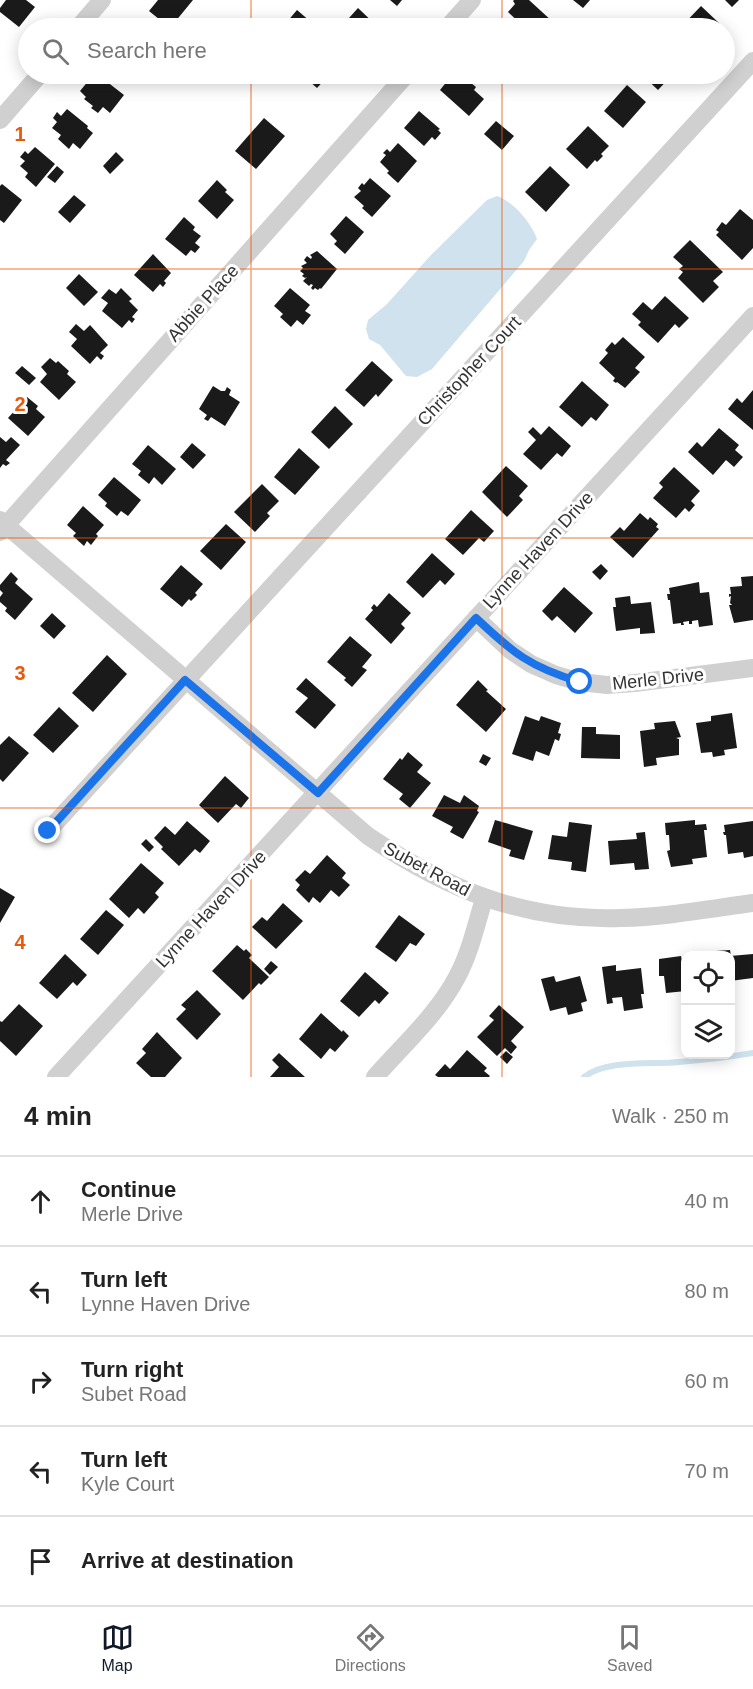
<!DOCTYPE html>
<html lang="en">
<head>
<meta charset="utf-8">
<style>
	body { margin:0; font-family:Helvetica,sans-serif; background:#f2f2f2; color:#222 }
	.controls { position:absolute; right:18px; bottom:18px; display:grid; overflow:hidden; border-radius:12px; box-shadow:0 3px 15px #0003 }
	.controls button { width:54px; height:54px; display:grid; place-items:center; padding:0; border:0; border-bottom:2px solid #e0e0e0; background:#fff; color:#222; font:30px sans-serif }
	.stop { position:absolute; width:18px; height:18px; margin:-14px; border:4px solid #1a73e8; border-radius:50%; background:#fff }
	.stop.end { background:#1a73e8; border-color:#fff; box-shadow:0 2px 6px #0008 }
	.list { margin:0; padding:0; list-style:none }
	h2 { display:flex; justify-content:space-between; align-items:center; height:78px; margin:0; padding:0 24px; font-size:26px }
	h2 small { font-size:20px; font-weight:400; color:#767676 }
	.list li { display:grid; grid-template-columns:39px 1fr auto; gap:18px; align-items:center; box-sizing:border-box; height:90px; padding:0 24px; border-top:2px solid #e0e0e0 }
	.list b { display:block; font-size:22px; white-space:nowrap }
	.list p { margin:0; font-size:20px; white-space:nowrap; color:#767676 }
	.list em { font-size:20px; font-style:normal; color:#767676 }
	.icon { flex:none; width:33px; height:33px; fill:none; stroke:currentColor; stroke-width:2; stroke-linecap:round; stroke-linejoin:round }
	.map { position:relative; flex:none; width:753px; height:1077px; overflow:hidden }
	.search { position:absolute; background:#fff; box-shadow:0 3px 15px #0003; left:18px; right:18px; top:18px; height:66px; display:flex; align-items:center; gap:15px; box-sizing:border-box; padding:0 21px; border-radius:33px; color:#767676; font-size:22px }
	.sheet { height:528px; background:#fff }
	nav { display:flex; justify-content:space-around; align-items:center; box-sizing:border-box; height:84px; border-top:2px solid #e0e0e0; background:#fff; font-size:16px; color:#767676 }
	nav a { display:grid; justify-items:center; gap:3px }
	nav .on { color:#111827 }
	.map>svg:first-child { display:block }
	.water { fill:#cfe2ee }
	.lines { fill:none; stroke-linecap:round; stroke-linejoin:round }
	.stream { stroke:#cfe2ee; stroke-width:6 }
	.building { fill:#1a1a1a }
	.minor { stroke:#d0d0d0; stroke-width:18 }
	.route { stroke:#1a73e8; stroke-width:8 }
	.grid { fill:none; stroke:#e8590c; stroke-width:1.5; stroke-opacity:0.55 }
	.labels { text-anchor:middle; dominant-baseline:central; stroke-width:6; stroke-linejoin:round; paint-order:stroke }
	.street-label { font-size:18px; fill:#333; stroke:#fff }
	.grid-label { font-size:20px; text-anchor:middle; font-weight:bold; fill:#e8590c; stroke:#fff; stroke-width:6; stroke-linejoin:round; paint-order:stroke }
</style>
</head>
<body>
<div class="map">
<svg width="753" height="1077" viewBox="0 0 753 1077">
	<rect width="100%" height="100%" fill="#fff"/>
	<path class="water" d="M497,196C514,202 531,223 537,239L529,250L524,261L432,369L417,377L406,376L380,345L369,339L366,329L368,320L387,304L431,255L487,200Z"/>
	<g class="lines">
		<path class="stream" d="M584,1077C607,1059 652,1065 679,1062C704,1060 729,1057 753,1053"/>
	</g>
	<path class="building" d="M6,0H26L35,7L19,27L0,12V8Z
		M158,0H193L170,28L149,11Z
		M390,0H402L397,6Z
		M514,0H529L553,22L547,28H525L508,12L515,4L513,1Z
		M573,0H590L583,8Z
		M725,0H739L732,7Z
		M701,6L720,24L716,28H680Z
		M358,8L378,27L377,28H340Z
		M297,10L311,22L306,28H293L286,23Z
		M94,74H97L124,95L110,113L103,107L98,113L91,108L93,106L84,99L86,97L80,91Z
		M301,74H330L317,88Z
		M449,74H460L476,87L474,90L484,99L469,116L440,90L448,80L445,78Z
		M641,74H673L658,90Z
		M627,85L646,102L623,128L604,111Z
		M67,109L88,126L87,128L93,133L80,149L73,143L69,149L58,139L61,135L52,128L57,122L53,118L57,112L61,116Z
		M419,111L440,129L438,130L441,133L435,140L432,137L424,146L404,128Z
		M264,118L285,136L256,169L235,151Z
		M496,121L514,136L502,150L484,134Z
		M588,126L609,146L601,154L603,156L597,162L595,160L587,169L566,149Z
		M398,143L417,161L398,183L387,173L389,171L380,162L386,155L383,153L387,149L390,152Z
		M35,147L55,164L36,187L25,177L28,173L20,166L25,161L20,157L25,151L28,154Z
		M116,152L124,160L110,174L103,166Z
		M57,166L64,172L55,183L47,177Z
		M550,166L570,185L546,212L525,192Z
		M370,178L391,196L372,217L362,208L364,206L354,197L361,191L358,188L362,183L364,185Z
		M217,180L227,190L225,192L234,200L217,219L198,201Z
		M2,184L22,200L4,223L0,220V186Z
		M74,195L86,205L70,223L58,212Z
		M740,209L753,220V248L742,260L716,235L719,232L716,230L722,222L726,225Z
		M346,216L364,232L345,254L334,244L337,241L330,234Z
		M184,217L195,227L193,230L201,236L195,243L200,247L195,253L191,250L186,256L165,239Z
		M690,240L723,272L713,281L719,287L703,303L678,278L683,272L679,269L683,266L673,257Z
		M317,251L337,269L321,289L320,288L318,290L315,288L313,290L311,288L313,285L311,284L309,286L303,281L307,277L305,278L302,276L304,274L300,271L303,268L301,266L307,263L304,260L307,256L311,259L312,257L310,255Z
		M153,254L171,273L164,281L166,283L163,287L160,284L153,292L134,275Z
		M79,274L98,292L84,306L66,288Z
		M121,288L132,299L129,301L138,310L132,317L135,319L132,323L129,320L122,328L102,311L108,303L101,298L109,289L116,294Z
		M290,288L310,305L305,311L311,315L303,325L297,320L291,327L280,317L283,314L274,306Z
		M665,296L689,318L679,328L675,324L658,343L638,325L641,322L632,314L643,302L652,310Z
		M76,324L84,331L90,325L108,345L100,353L104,356L101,360L97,356L90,364L71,346L77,339L69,332Z
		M623,337L645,357L635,368L640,372L625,388L617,382L616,383L613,381L615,378L599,363L608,353L605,350L612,342L615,345Z
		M50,358L56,363L58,361L69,371L67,374L76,382L59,400L40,382L47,374L41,367Z
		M372,361L393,380L378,397L376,394L364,407L345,390Z
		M22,366L36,378L29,385L15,373Z
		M582,381L609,405L596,421L591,417L582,427L559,407Z
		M213,386L221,391H225L227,387L231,390L229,395L240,402L225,426L211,417L208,421L204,419L207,415L199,409Z
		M753,390V430L728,409L737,398L742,403Z
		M27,397L38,406L36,409L45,417L28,436L8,418Z
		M335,406L353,424L329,449L311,432Z
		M549,426L571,446L562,457L557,453L541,470L523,454L536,440L528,432L533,427L541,435Z
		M719,428L739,445L735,450L743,457L734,467L726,460L713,475L688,452L697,442L702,447Z
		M0,437L6,442L11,437L20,445L6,460L10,463L6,466L3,464L0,468Z
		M192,443L206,455L193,469L180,457Z
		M148,445L176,469L162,485L154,477L149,484L138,475L141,471L132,464Z
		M299,448L320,467L295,495L274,477Z
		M506,466L528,486L519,496L523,500L507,517L482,492Z
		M674,467L700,491L691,501L695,505L689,512L685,508L676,518L653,498L663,487L659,483Z
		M114,477L141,500L128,516L121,511L117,516L105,506L107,503L98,495Z
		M262,484L279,501L267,513L270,516L255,532L234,512Z
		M83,506L104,525L96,534L98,536L91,545L87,541L84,546L73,536L76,533L67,525Z
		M471,510L494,531L484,542L479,538L463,555L445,539Z
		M640,513L648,520L650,517L658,524L656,527L659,529L633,558L610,537L620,527L624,531Z
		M226,524L246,542L221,570L200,551Z
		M432,553L455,574L445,585L440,580L423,598L406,582Z
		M601,564L608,571L600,580L592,572Z
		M181,565L203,584L195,593L197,595L191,601L189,599L182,607L160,589Z
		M11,572L18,579L15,583L33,599L15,620L5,611L7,608L0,602V597L3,593L0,590V585Z
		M753,576V620L734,623L729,605H732L730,603L731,596L729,597V594H731L730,587L742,586L741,577Z
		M699,582L700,593L709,592L713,625L699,627L698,620L692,621V624H689V621L683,622L684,625H681V623L673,624L670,600H668L667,594H670L669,588Z
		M564,587L593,613L575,633L557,616L552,621L542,611Z
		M389,593L411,613L401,624L405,628L391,644L365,619L373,610L371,608L374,604L377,607Z
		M630,596L631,604L651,602L655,633L640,634V628L616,631L613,607H616L615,598Z
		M52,613L66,626L54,639L40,626Z
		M350,636L372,655L362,667L367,670L352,687L344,680L346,678L327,662Z
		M107,655L127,674L93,712L72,693Z
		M306,678L336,705L315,729L295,712L308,698L296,689Z
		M478,680L488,690L486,691L506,709L486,732L456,705Z
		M59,707L79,726L53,753L33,735Z
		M732,713L737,748L724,750L725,755L713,757L712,752L701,753L696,723L711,721V716Z
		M525,716L539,721L541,716L561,723L558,733L561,734L559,741L555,739L549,756L536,751L533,761L512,754Z
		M675,721L681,737L676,738L679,739V755L656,758L657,765L644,767L640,731L655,729L654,723Z
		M582,727H596V734L620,735V759L581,758Z
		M9,736L29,753L3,782L0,779V745Z
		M408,752L423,765L417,772L431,783L410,808L399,799L403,794L383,779L400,758L402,760Z
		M483,754L491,758L486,766L479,762Z
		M225,776L249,798L241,808L236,804L218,823L199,805Z
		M444,795L460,803L464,795L479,806L477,811L479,812L463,839L450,832L453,827L432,816Z
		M495,820L533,831L524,860L509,856L511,850L488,842Z
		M695,820V825L706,824L707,830H704L707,857L692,859L693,864L671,867L667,851L670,850L669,835H666L665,823Z
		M187,821L210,841L200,853L195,849L179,866L161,849L163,847L154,838L165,826L175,835Z
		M753,821V856L744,858L743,852L728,854L726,835H724L723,832H725L724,825Z
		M569,822L592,825L586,872L571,870L572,862L548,859L552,835L567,837Z
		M645,832L649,869L635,870L634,863L610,865L608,841L637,839L636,833Z
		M146,839L154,847L149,852L141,844Z
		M327,855L346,873L342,878L350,885L339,897L331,890L320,903L313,897L309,903L296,890L300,885L295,880L305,870L310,874Z
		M141,863L164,883L155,893L159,897L144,914L138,908L129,918L109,899Z
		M0,888L15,897L0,923Z
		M283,903L303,921L276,949L252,927L262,917L267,921Z
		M106,910L124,925L98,955L80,939Z
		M399,915L425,934L416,946L410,943L396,962L375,947Z
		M237,945L244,951L246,949L252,955L249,958L269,977L261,985L259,983L243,1000L212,971Z
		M730,950L731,956H716V951Z
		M65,954L87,975L77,986L73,982L57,999L39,983Z
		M753,954V978L730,981V956Z
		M681,956L682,961H686V991L666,993L664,976H659V959Z
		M271,961L278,967L270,975L264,969Z
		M616,965V971L641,968L644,994H641L643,1008L624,1011L622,997L612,998L613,1003L607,1004L602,967Z
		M365,972L389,993L379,1004L375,1000L359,1017L340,1001Z
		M554,976L556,982L580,976L587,1001L581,1003L583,1011L568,1015L566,1007L550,1011L541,979Z
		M197,990L221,1014L197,1040L176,1019L186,1009L181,1005Z
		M19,1004L43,1026L16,1056L0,1041V1021L2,1022Z
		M499,1005L524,1027L511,1041L517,1047L511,1054L505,1048L497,1056L477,1037L494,1020L489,1016Z
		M321,1013L342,1032L343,1030L349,1036L335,1052L330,1048L321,1059L299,1039Z
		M157,1032L182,1058L165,1077H151L136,1063L146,1053L142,1049Z
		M467,1050L487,1068L484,1071L490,1076L489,1077H438L435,1075L445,1064L450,1069Z
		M506,1051L513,1057L507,1064L500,1057Z
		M279,1053L305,1077H270L279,1067L272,1060Z"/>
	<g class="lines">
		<path class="minor" d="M78,28L102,0
			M447,28L472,0
			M0,120L40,74
			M0,520L368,836C448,890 523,921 621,918C665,917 709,909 753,903
			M0,532L407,74
			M476,618L510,650L531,664L556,675L580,682L607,685L635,683L753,668
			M48,831L753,61
			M56,1077L753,316
			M375,1077C403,1045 437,1015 457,977C470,953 476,925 484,899"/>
	</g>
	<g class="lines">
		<path class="route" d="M48,831L185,680L318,793L476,618C513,653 530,667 580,682"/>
	</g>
	<path class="grid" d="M251,0V28M502,0V28M251,74V1077M502,74V1077M0,269H753M0,538H753M0,808H753"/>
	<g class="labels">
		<g class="street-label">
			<text transform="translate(203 303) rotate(-48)">Abbie Place</text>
			<text transform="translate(469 371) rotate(-47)">Christopher Court</text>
			<text transform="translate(538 550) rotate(-47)">Lynne Haven Drive</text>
			<text transform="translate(658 679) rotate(-6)">Merle Drive</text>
			<text transform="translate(427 869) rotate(28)">Subet Road</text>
			<text transform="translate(211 909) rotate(-47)">Lynne Haven Drive</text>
		</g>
	</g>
	<g class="grid-label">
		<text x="20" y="141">1</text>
		<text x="20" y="411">2</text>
		<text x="20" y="680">3</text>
		<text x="20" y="949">4</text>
	</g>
</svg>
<div class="controls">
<button><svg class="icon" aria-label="locate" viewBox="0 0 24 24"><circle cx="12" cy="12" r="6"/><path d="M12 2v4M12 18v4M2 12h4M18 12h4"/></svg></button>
<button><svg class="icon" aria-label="layers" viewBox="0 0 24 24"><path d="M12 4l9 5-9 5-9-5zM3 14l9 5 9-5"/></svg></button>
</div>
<div class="stop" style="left:580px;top:682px"></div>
<div class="stop end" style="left:48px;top:831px"></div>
<div class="search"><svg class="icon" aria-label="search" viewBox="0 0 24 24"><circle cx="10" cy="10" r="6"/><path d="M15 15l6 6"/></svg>Search here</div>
</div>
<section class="sheet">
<h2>4 min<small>Walk · 250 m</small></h2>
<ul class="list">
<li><svg class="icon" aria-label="ahead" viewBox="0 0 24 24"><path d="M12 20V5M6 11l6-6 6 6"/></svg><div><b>Continue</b><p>Merle Drive</p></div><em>40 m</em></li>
<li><svg class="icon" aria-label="left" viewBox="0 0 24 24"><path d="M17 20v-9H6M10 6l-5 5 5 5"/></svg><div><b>Turn left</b><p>Lynne Haven Drive</p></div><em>80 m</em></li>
<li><svg class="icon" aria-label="right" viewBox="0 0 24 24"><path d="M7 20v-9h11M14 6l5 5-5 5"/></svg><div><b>Turn right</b><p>Subet Road</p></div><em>60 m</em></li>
<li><svg class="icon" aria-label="left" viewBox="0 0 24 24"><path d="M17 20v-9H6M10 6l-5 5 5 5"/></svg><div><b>Turn left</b><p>Kyle Court</p></div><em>70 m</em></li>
<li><svg class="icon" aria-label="arrive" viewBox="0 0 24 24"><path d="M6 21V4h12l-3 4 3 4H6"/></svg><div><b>Arrive at destination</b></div></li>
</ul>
</section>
<nav>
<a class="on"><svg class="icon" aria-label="map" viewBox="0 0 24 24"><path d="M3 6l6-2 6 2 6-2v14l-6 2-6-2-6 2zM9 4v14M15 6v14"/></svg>Map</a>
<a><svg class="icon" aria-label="directions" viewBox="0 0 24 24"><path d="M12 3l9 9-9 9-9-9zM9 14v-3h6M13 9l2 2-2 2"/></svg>Directions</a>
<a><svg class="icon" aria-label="saved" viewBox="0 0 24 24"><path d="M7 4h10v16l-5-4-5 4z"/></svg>Saved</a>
</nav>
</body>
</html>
